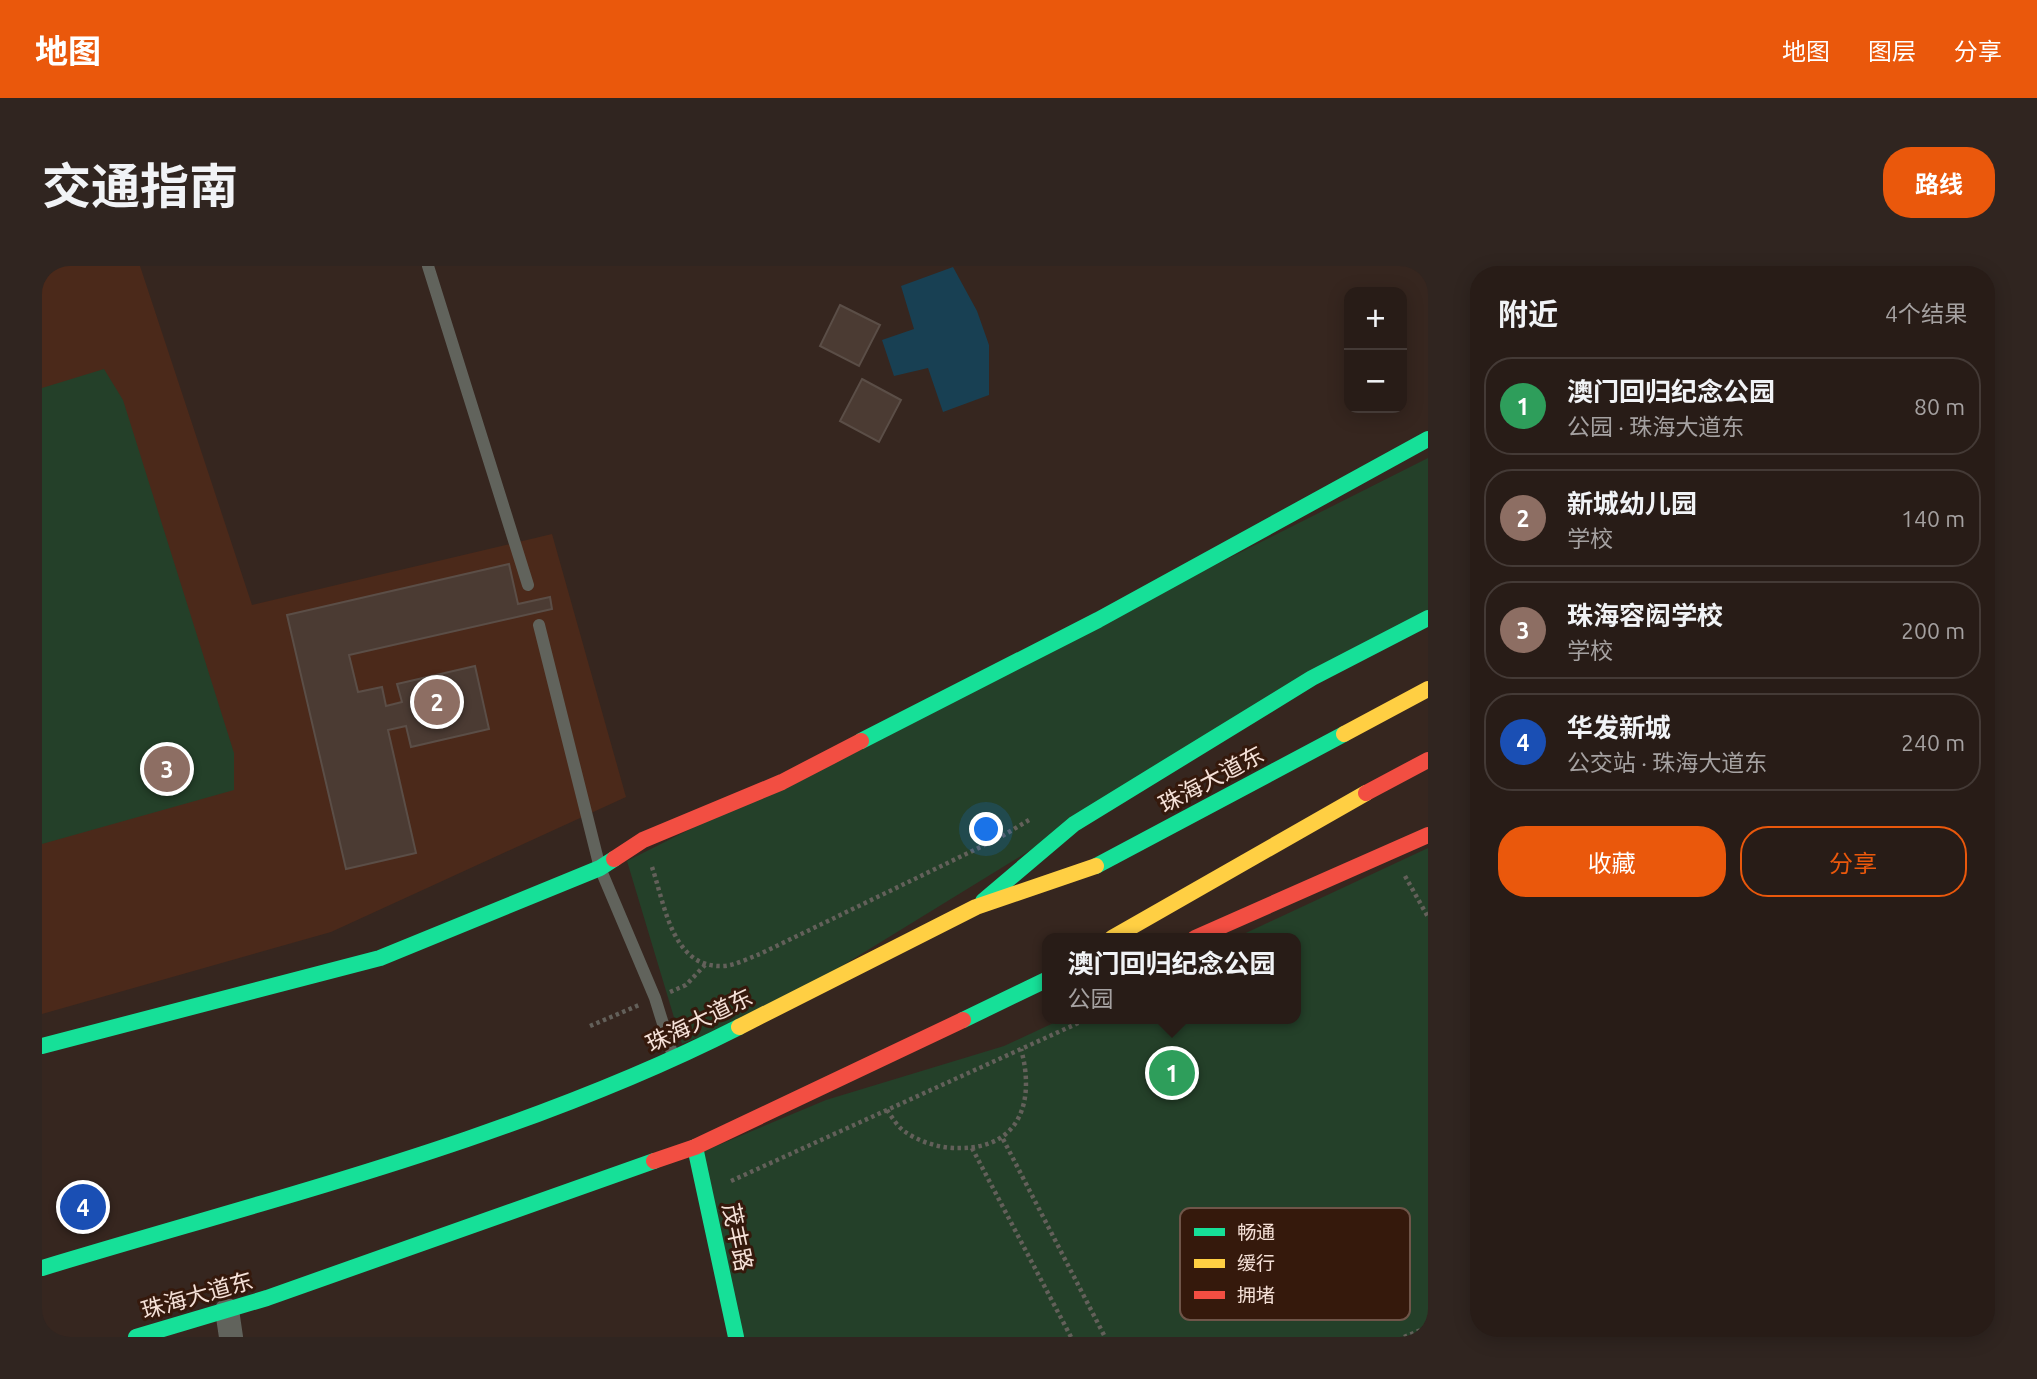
<!DOCTYPE html>
<html lang="zh">
<head>
<meta charset="utf-8">
<style>
	body { margin:0; font-family:Ubuntu,"Noto Sans SC",sans-serif; background:#302520; color:#f1f3f6 }
	.controls { position:absolute; right:21px; top:21px; display:grid; overflow:hidden; border-radius:14px; box-shadow:0 4px 18px #0003 }
	.controls button { width:63px; height:63px; display:grid; place-items:center; padding:0; border:0; border-bottom:2px solid #443a36; background:#281c17; color:#f1f3f6; font:35px sans-serif }
	.you { position:absolute; left:945px; top:564px; width:24px; height:24px; margin:-18px; border:5px solid #fff; border-radius:50%; background:#1a73e8; box-shadow:0 0 0 10px #1a73e833 }
	.badge { display:grid; place-items:center; width:46px; height:46px; border-radius:50%; background:#ea580c; color:#fff; font-size:23px; font-weight:700 }
	.pin { position:absolute; translate:-50% -50%; border:4px solid #fff; box-shadow:0 2px 7px #0006 }
	.popup { position:absolute; left:1000px; top:667px; width:259px; height:91px; box-sizing:border-box; display:grid; place-content:center; border-radius:14px; background:#281c17; filter:drop-shadow(0 2px 5px #0005); font-size:23px; white-space:nowrap; color:#a5a1a1 }
	.popup b { font-size:26px; color:#f1f3f6 }
	.popup::after { content:''; position:absolute; left:50%; top:100%; margin-left:-14px; border:14px solid transparent; border-top-color:#281c17 }
	.list { margin:0; padding:0; list-style:none }
	h2 { display:flex; justify-content:space-between; align-items:center; height:91px; margin:0; padding:0 28px; font-size:30px }
	h2 small { font-size:23px; font-weight:400; color:#a5a1a1 }
	.list li { display:grid; grid-template-columns:46px 1fr auto; gap:21px; align-items:center; box-sizing:border-box; height:98px; margin:0 14px 14px; padding:0 14px; border:2px solid #443a36; border-radius:28px }
	.list b { display:block; font-size:26px; white-space:nowrap }
	.list p { margin:0; font-size:23px; white-space:nowrap; color:#a5a1a1 }
	.list em { font-size:23px; font-style:normal; color:#a5a1a1 }
	.actions { display:flex; gap:14px; padding:21px 28px }
	.actions a { flex:1; padding:16px 0; border:2px solid #ea580c; border-radius:28px; text-align:center; font-size:24px; color:#ea580c }
	.actions .main { background:#ea580c; color:#fff }
	.map { position:relative; flex:none; width:1386px; height:1071px; overflow:hidden; border-radius:28px }
	header { display:flex; align-items:center; gap:42px; box-sizing:border-box; height:98px; padding:0 35px; background:#ea580c; color:#fff }
	header strong { font-size:33px }
	nav { display:flex; gap:38px; margin-inline-start:auto; font-size:24px }
	.intro { display:flex; align-items:center; justify-content:space-between; box-sizing:border-box; height:168px; padding:0 42px }
	h1 { margin:0; font-size:49px }
	.button { padding:18px 32px; border-radius:28px; background:#ea580c; color:#fff; font-size:24px; font-weight:700 }
	main { display:flex; gap:42px; padding:0 42px }
	aside { flex:1; background:#281c17; border-radius:28px; box-shadow:0 4px 18px #0003 }
	.map>svg:first-child { display:block }
	.built { fill:#4b291a }
	.green { fill:#244029 }
	.water { fill:#184053 }
	.building { fill:#4b3b33; stroke:#5b4e47; stroke-width:2 }
	.lines { fill:none; stroke-linecap:round; stroke-linejoin:round }
	.path { stroke:#63605a; stroke-width:4.5; stroke-dasharray:3.5 3.5; stroke-linecap:butt }
	.lane { stroke:#61635c; stroke-width:12 }
	.street { stroke:#61635c; stroke-width:24 }
	.fast { stroke:#16e098; stroke-width:16 }
	.slow { stroke:#ffcf43; stroke-width:16 }
	.jam { stroke:#f24e42; stroke-width:16 }
	.labels { text-anchor:middle; dominant-baseline:central; stroke-width:6; stroke-linejoin:round; paint-order:stroke }
	.street-label { font-size:23px; fill:#f5e1d8; stroke:#35190c }
	.key { fill:#35190c; stroke:#6f5549; stroke-width:2 }
	.key-label { font-size:19px; fill:#f5e1d8 }
</style>
</head>
<body>
<header>
<strong>地图</strong>
<nav><a>地图</a><a>图层</a><a>分享</a></nav>
</header>
<div class="intro"><h1>交通指南</h1><a class="button">路线</a></div>
<main>
<div class="map">
<svg width="1386" height="1071" viewBox="0 0 1386 1071">
	<rect width="100%" height="100%" fill="#36261f"/>
	<path class="built" d="M0,0H98L210,339L510,268L584,531L289,666L0,748Z"/>
	<path class="green" d="M62,103L81,134L192,487V524L0,578V122Z
		M1386,192V350L1270,411L738,738L640,778L585,595Z
		M1386,582V1071H699L660,886L784,834L962,780L1020,753H1254V672H1193Z"/>
	<path class="water" d="M911,1L935,45L947,79V129L901,146L886,102L852,110L840,74L872,63L859,20Z"/>
	<path class="building" d="M798,39L838,59L817,100L778,80Z
		M820,113L859,134L837,176L798,155Z
		M467,298L476,338L508,331L510,343L307,389L316,426L340,421L344,440L360,436L355,418L433,400L447,463L369,481L364,460L346,464L374,587L304,603L245,349Z"/>
	<g class="lines">
		<path class="path" d="M610,601C623,639 630,703 682,700C694,699 707,692 718,688L957,572L987,554
			M1363,610L1386,651
			M628,726L644,719L663,699
			M548,760L597,739
			M845,844C850,851 855,860 862,865C877,876 900,883 918,882C979,882 993,834 979,783
			M961,873L1063,1071
			M930,882L1029,1071
			M689,915L1045,753
			M1362,1071L1386,1061"/>
		<path class="lane" d="M386,0L486,319
			M497,359L558,602L613,732L631,790"/>
		<path class="street" d="M185,1044L189,1071"/>
		<path class="fast" d="M819,475L1056,354L1386,173
			M1054,600L1302,468
			M941,635L1032,558L1270,412L1386,352
			M921,754L1006,713
			M0,780L338,692L558,602L572,593
			M653,881L694,1071
			M0,1002C234,931 478,872 697,761
			M94,1071L225,1032L612,895"/>
		<path class="slow" d="M1302,468L1386,423
			M1070,672L1324,527
			M697,761L934,641L1054,600"/>
		<path class="jam" d="M1324,527L1386,494
			M572,593L601,574L740,516L819,475
			M1153,672L1386,569
			M612,895L653,881L921,754"/>
	</g>
	<g class="labels">
		<g class="street-label">
			<text transform="translate(1169 513) rotate(-28)">珠海大道东</text>
			<text transform="translate(657 754) rotate(-26)">珠海大道东</text>
			<text transform="translate(696 971) rotate(78)">茂丰路</text>
			<text transform="translate(155 1029) rotate(-16)">珠海大道东</text>
		</g>
	</g>
	<rect x="1138" y="942" width="230" height="112" rx="10" class="key"/>
	<rect x="1152" y="962" width="31" height="8" fill="#16e098"/>
	<rect x="1152" y="993" width="31" height="9" fill="#ffcf43"/>
	<rect x="1152" y="1025" width="31" height="8" fill="#f24e42"/>
	<g class="key-label">
		<text x="1195" y="973">畅通</text>
		<text x="1195" y="1004">缓行</text>
		<text x="1195" y="1036">拥堵</text>
	</g>
</svg>
<div class="controls">
<button>+</button>
<button>−</button>
</div>
<div class="you"></div>
<div class="pin badge" style="left:1130px;top:807px;background:#2e9e5b">1</div>
<div class="popup"><b>澳门回归纪念公园</b>公园</div>
<div class="pin badge" style="left:395px;top:436px;background:#8d6e63">2</div>
<div class="pin badge" style="left:125px;top:503px;background:#8d6e63">3</div>
<div class="pin badge" style="left:41px;top:941px;background:#1a4fb4">4</div>
</div>
<aside>
<h2>附近<small>4个结果</small></h2>
<ul class="list">
<li><span class="badge" style="background:#2e9e5b">1</span><div><b>澳门回归纪念公园</b><p>公园 · 珠海大道东</p></div><em>80 m</em></li>
<li><span class="badge" style="background:#8d6e63">2</span><div><b>新城幼儿园</b><p>学校</p></div><em>140 m</em></li>
<li><span class="badge" style="background:#8d6e63">3</span><div><b>珠海容闳学校</b><p>学校</p></div><em>200 m</em></li>
<li><span class="badge" style="background:#1a4fb4">4</span><div><b>华发新城</b><p>公交站 · 珠海大道东</p></div><em>240 m</em></li>
</ul>
<div class="actions"><a class="main">收藏</a><a>分享</a></div>
</aside>
</main>
</body>
</html>
